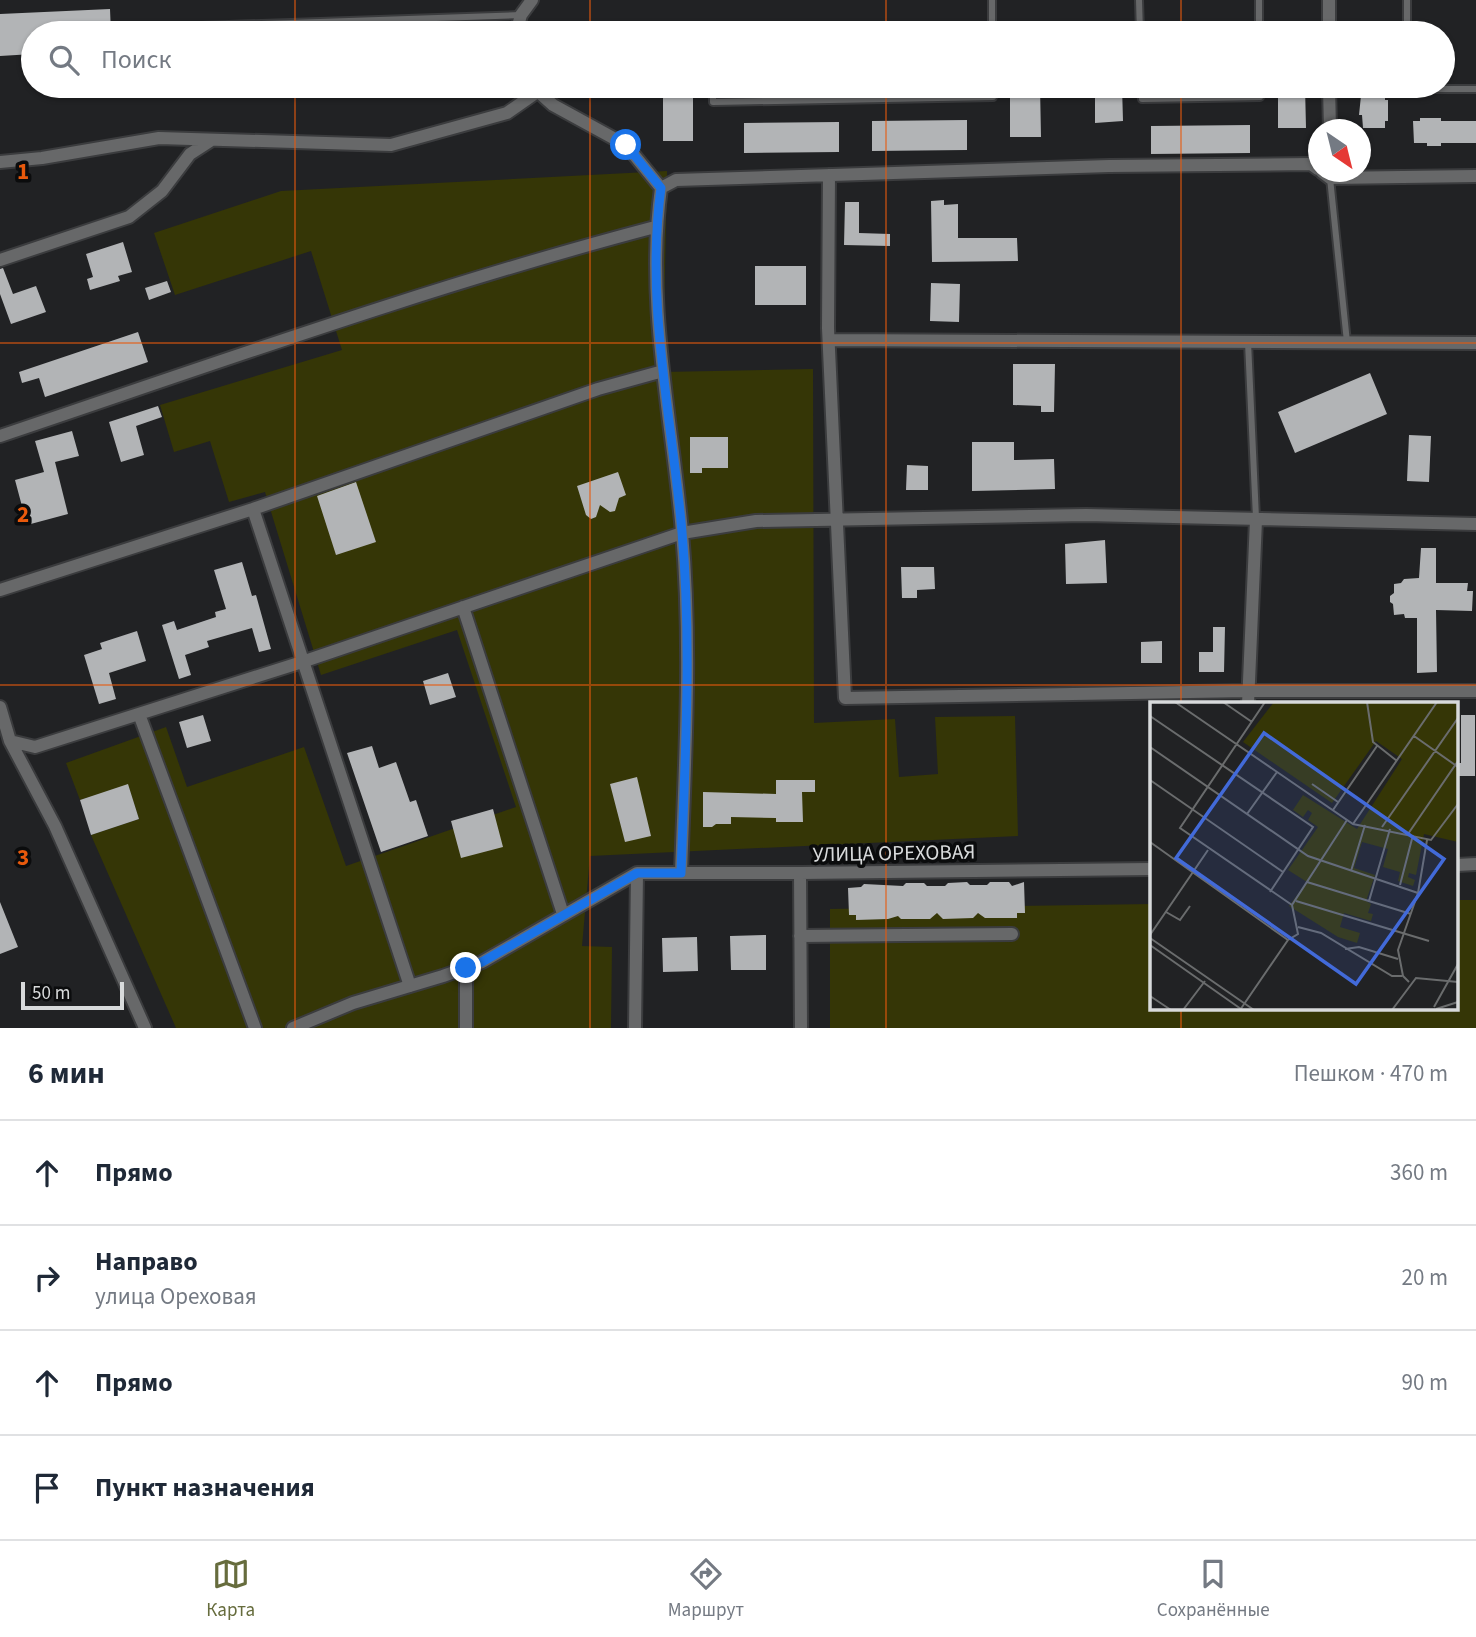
<!DOCTYPE html>
<html lang="ru">
<head>
<meta charset="utf-8">
<style>
	body { margin:0; font-family:"Source Sans 3",sans-serif; background:#f2f2f3; color:#1f2937 }
	.compass { position:absolute; left:1308px; top:119px; width:63px; height:63px; border-radius:50%; background:#fff; box-shadow:0 2px 5px #0004; rotate:145deg }
	.scale { position:absolute; left:21px; bottom:18px; width:103px; box-sizing:border-box; padding-left:7px; border:4px solid #d8dadb; border-top:0; font-size:19px; line-height:24px; white-space:nowrap; color:#d8dadb; -webkit-text-stroke:5px #0b0c0d; paint-order:stroke }
	.stop { position:absolute; width:21px; height:21px; margin:-16px; border:5px solid #1a73e8; border-radius:50%; background:#fff }
	.stop.end { background:#1a73e8; border-color:#fff; box-shadow:0 2px 7px #0008 }
	.list { margin:0; padding:0; list-style:none }
	h2 { display:flex; justify-content:space-between; align-items:center; height:91px; margin:0; padding:0 28px; font-size:30px }
	h2 small { font-size:23px; font-weight:400; color:#747a83 }
	.list li { display:grid; grid-template-columns:46px 1fr auto; gap:21px; align-items:center; box-sizing:border-box; height:105px; padding:0 28px; border-top:2px solid #e0e1e3 }
	.list b { display:block; font-size:26px; white-space:nowrap }
	.list p { margin:0; font-size:23px; white-space:nowrap; color:#747a83 }
	.list em { font-size:23px; font-style:normal; color:#747a83 }
	.icon { flex:none; width:38px; height:38px; fill:none; stroke:currentColor; stroke-width:2; stroke-linecap:round; stroke-linejoin:round }
	.map { position:relative; flex:none; width:1476px; height:1028px; overflow:hidden }
	.search { position:absolute; background:#fff; box-shadow:0 2px 5px #0004; left:21px; right:21px; top:21px; height:77px; display:flex; align-items:center; gap:18px; box-sizing:border-box; padding:0 24px; border-radius:38px; color:#747a83; font-size:26px }
	.sheet { height:511px; background:#fff }
	nav { display:flex; justify-content:space-around; align-items:center; box-sizing:border-box; height:98px; border-top:2px solid #e0e1e3; background:#fff; font-size:19px; color:#747a83 }
	nav a { display:grid; justify-items:center; gap:4px }
	nav .on { color:#666c3d }
	.map>svg:first-child { display:block }
	.green { fill:#353606 }
	.building { fill:#b2b4b6 }
	.lines { fill:none; stroke-linecap:round; stroke-linejoin:round }
	.service-casing { stroke:#3b3c3e; stroke-width:10 }
	.minor-casing { stroke:#3b3c3e; stroke-width:16 }
	.service { stroke:#676869; stroke-width:6 }
	.minor { stroke:#676869; stroke-width:12 }
	.route { stroke:#1a73e8; stroke-width:9 }
	.grid { fill:none; stroke:#e8590c; stroke-width:2; stroke-opacity:0.55 }
	.labels { text-anchor:middle; dominant-baseline:central; stroke-width:7; stroke-linejoin:round; paint-order:stroke }
	.street-label { font-size:21px; fill:#d8dadb; stroke:#0b0c0d }
	.inset-road { fill:none; stroke:#6a6c6d; stroke-width:2 }
	.view { fill:#426ad9; fill-opacity:0.15; stroke:#426ad9; stroke-width:3.5 }
	.inset-edge { fill:none; stroke:#d8dadb; stroke-width:3.5 }
	.grid-label { font-size:23px; text-anchor:middle; font-weight:bold; fill:#e8590c; stroke:#0b0c0d; stroke-width:7; stroke-linejoin:round; paint-order:stroke }
</style>
</head>
<body>
<div class="map">
<svg width="1476" height="1028" viewBox="0 0 1476 1028">
	<rect width="100%" height="100%" fill="#212224"/>
	<path class="green" d="M667,171L663,372L813,369L814,723L895,719L899,777L938,774L935,717L1015,716L1018,836L590,856L582,946L612,947L611,1028H176L91,835L139,819L128,785L80,800L66,763L166,727L187,787L304,747L346,866L516,807L457,630L321,675L265,492L229,502L210,441L174,452L160,405L342,350L311,251L175,295L154,233L281,191Z
		M1457,900H1476V1028H830V909L1152,904V1009H1457Z"/>
	<path class="building" d="M110,9L111,33H33V54L0,56V14Z
		M663,86H693V141H663Z
		M1010,86H1040L1041,137H1010Z
		M1095,86H1122L1123,121L1095,123Z
		M1278,86H1305L1306,128H1278Z
		M1362,86H1385V100H1388V121H1385V128H1363L1362,115H1359Z
		M1420,118H1441V121H1476V143H1441V146H1427V143H1414L1413,121H1420Z
		M967,120V150L872,151V121Z
		M839,122V152L744,153V123Z
		M1250,125V153L1151,154V126Z
		M944,200V205L958,204V238H1017L1018,261L932,262L931,201Z
		M845,202H859V233L890,234V246L844,245Z
		M123,242L132,272L118,276L120,281L90,290L87,279L93,277L86,254Z
		M755,266H806V305H755Z
		M3,268L13,294L36,286L46,312L11,324L0,294V269Z
		M167,281L171,292L149,300L145,288Z
		M931,283L960,284L959,322L930,321Z
		M138,332L148,362L45,397L39,378L22,383L19,372Z
		M1013,364H1055L1054,412H1041V406L1013,405Z
		M1370,373L1387,414L1295,453L1278,412Z
		M158,406L162,417L136,426L144,455L121,462L109,422Z
		M72,431L79,456L55,462L68,514L27,525L15,480L44,472L35,441Z
		M1409,435L1431,436L1429,482L1407,481Z
		M690,437H728V468H702V473H690Z
		M972,442H1014V460L1054,459L1055,489L972,491Z
		M907,465L928,466V490H906Z
		M618,472L626,495L619,498L615,511L610,512L600,505L596,517L591,519L586,515L577,486Z
		M356,482L376,542L336,555L317,496Z
		M1105,540L1107,583L1066,584L1065,544Z
		M1421,548H1436V583H1468L1467,591H1473L1472,611L1436,610L1437,672L1417,673V618H1405L1404,614L1394,615L1393,604L1390,602V596L1394,593V584L1401,583L1404,579L1419,578Z
		M242,562L252,596L256,595L271,649L259,652L252,628L207,641L209,647L185,655L191,675L179,679L162,625L174,621L177,630L216,617L215,612L226,609L214,570Z
		M901,567H934L935,589L917,590V598H902Z
		M1213,627H1225L1224,672H1199V652H1213Z
		M137,631L146,661L109,673L116,699L99,704L84,655L102,649L100,643Z
		M1162,641V663H1141V642Z
		M448,673L456,697L430,705L423,681Z
		M203,715L211,741L187,748L179,722Z
		M1461,715H1475V776H1457V763H1461Z
		M372,746L379,768L396,762L410,802L416,800L428,836L381,852L347,753Z
		M637,777L651,836L625,842L610,784Z
		M776,780H815V792H802L803,822H776V818L731,817V824H716L712,827H703V792L776,794Z
		M128,784L139,819L91,835L80,800Z
		M493,809L503,847L461,858L451,821Z
		M967,882L970,885H987L990,882H1009L1012,886L1024,882L1025,913H1017V918H985L978,913L973,918L943,919L937,913L930,919H901L898,916L888,919L856,920V915H849L848,888L861,887L864,884L903,886L906,883H924L927,886H945L948,883Z
		M0,902L18,947L0,954Z
		M766,935V970H731L730,936Z
		M697,937L698,971L663,972L662,938Z"/>
	<g class="lines">
		<g class="service-casing">
			<path id="service" d="M992,0V33
				M1139,0L1140,33
				M1259,0V33
				M1407,0V33
				M201,26L521,15
				M777,33L992,26
				M713,86V102L993,97L992,86
				M1141,86L1142,99L1260,97V86
				M1408,86V89H1476
				M1330,178L1347,342
				M1248,342L1256,518"/>
		</g>
		<g class="minor-casing">
			<path id="minor" d="M1329,0V33
				M516,33L521,15L532,0
				M532,86L553,105L626,145L661,188C645,303 672,418 682,532C692,646 685,759 681,873
				M1329,86L1330,130
				M0,162L42,158L159,138L391,145L507,113L537,92
				M1322,172L1330,178L1476,176
				M829,175L828,328L845,698L1247,691H1476
				M661,188L676,180L1109,166L1311,164L1318,169
				M0,260L129,217L162,191L190,154L210,141
				M829,340L1476,343
				M0,436C217,363 434,285 655,227
				M253,509L410,986
				M0,590L253,509L598,389L663,371
				M463,607L563,914
				M1248,704L1256,520
				M0,707L10,741L55,826L145,1028
				M139,714L255,1028
				M10,741L35,747L302,662L682,533L756,521L1086,515L1476,524
				M1457,865L1476,864
				M800,873L801,1028
				M800,936L1012,934
				M293,1028L353,1003L443,976L482,962L637,873H800L1152,869
				M466,1028V968
				M635,1028L637,873"/>
		</g>
		<use href="#service" class="service"/>
		<use href="#minor" class="minor"/>
	</g>
	<g class="lines">
		<path class="route" d="M466,968L482,962L637,873H681C685,759 692,646 682,532C672,418 645,303 661,188L626,145"/>
	</g>
	<path class="grid" d="M295,0V33M590,0V33M886,0V33M1181,0V33M295,86V1028M590,86V1028M886,86V1028M1181,86V704M0,343H1476M0,685H1476M1181,1009V1028"/>
	<g class="labels">
		<g class="street-label">
			<text transform="translate(894 853) rotate(-1)">УЛИЦА ОРЕХОВАЯ</text>
		</g>
	</g>
	<g transform="translate(1150 702)">
		<rect width="308" height="308" fill="#212224"/>
		<path d="M124,0H308V140L274,132L266,173L259,171L258,175L265,178L263,184L248,179L250,170L233,165L238,147L212,140L204,166L225,173L216,199L221,202L218,211L223,212L221,219L194,211L190,225L210,231L207,241L188,235L139,204L157,180L138,168L168,125L158,118L162,111L158,108L153,115L143,108L153,93L207,127L252,57L226,39L182,101L93,40Z" fill="#353606"/>
		<path class="inset-road" d="M25,0L203,122L281,138L308,102M73,0L102,20M115,0L30,126L142,203M217,0L223,40L247,59M0,14L163,125L120,190M264,34L308,65M0,45L158,154L268,191M0,78L133,170M162,82L188,100M183,108L227,44M97,112L127,70M203,122L287,0M232,125L308,16M258,132L308,59M0,140L138,238M201,169L215,123M157,180L261,212M250,183L263,133M146,199L279,239M219,199L240,127M16,210L30,218L40,204M148,225L171,231L242,274H252M0,233L58,148M0,236L104,308M0,243L91,307M195,247L209,245L248,257M259,280L253,274L248,248L268,191L277,138M0,294L21,308M284,305L308,262M286,307L308,300M33,308L55,279M90,308L138,238L148,232L142,203L197,118M242,308L266,276L308,280"/>
		<path class="view" d="M114,31L294,157L206,282L26,156Z"/>
		<rect width="308" height="308" class="inset-edge"/>
	</g>
	<g class="grid-label">
		<text x="23" y="179">1</text>
		<text x="23" y="522">2</text>
		<text x="23" y="865">3</text>
	</g>
</svg>
<svg class="compass" viewBox="-18 -18 36 36"><path d="M0-13l5 13h-10z" fill="#e53935"/><path d="M0 13l5-13h-10z" fill="#747a83"/></svg>
<div class="scale">50 m</div>
<div class="stop" style="left:626px;top:145px"></div>
<div class="stop end" style="left:466px;top:968px"></div>
<div class="search"><svg class="icon" aria-label="search" viewBox="0 0 24 24"><circle cx="10" cy="10" r="6"/><path d="M15 15l6 6"/></svg>Поиск</div>
</div>
<section class="sheet">
<h2>6 мин<small>Пешком · 470 m</small></h2>
<ul class="list">
<li><svg class="icon" aria-label="ahead" viewBox="0 0 24 24"><path d="M12 20V5M6 11l6-6 6 6"/></svg><div><b>Прямо</b></div><em>360 m</em></li>
<li><svg class="icon" aria-label="right" viewBox="0 0 24 24"><path d="M7 20v-9h11M14 6l5 5-5 5"/></svg><div><b>Направо</b><p>улица Ореховая</p></div><em>20 m</em></li>
<li><svg class="icon" aria-label="ahead" viewBox="0 0 24 24"><path d="M12 20V5M6 11l6-6 6 6"/></svg><div><b>Прямо</b></div><em>90 m</em></li>
<li><svg class="icon" aria-label="arrive" viewBox="0 0 24 24"><path d="M6 21V4h12l-3 4 3 4H6"/></svg><div><b>Пункт назначения</b></div></li>
</ul>
</section>
<nav>
<a class="on"><svg class="icon" aria-label="map" viewBox="0 0 24 24"><path d="M3 6l6-2 6 2 6-2v14l-6 2-6-2-6 2zM9 4v14M15 6v14"/></svg>Карта</a>
<a><svg class="icon" aria-label="directions" viewBox="0 0 24 24"><path d="M12 3l9 9-9 9-9-9zM9 14v-3h6M13 9l2 2-2 2"/></svg>Маршрут</a>
<a><svg class="icon" aria-label="saved" viewBox="0 0 24 24"><path d="M7 4h10v16l-5-4-5 4z"/></svg>Сохранённые</a>
</nav>
</body>
</html>
